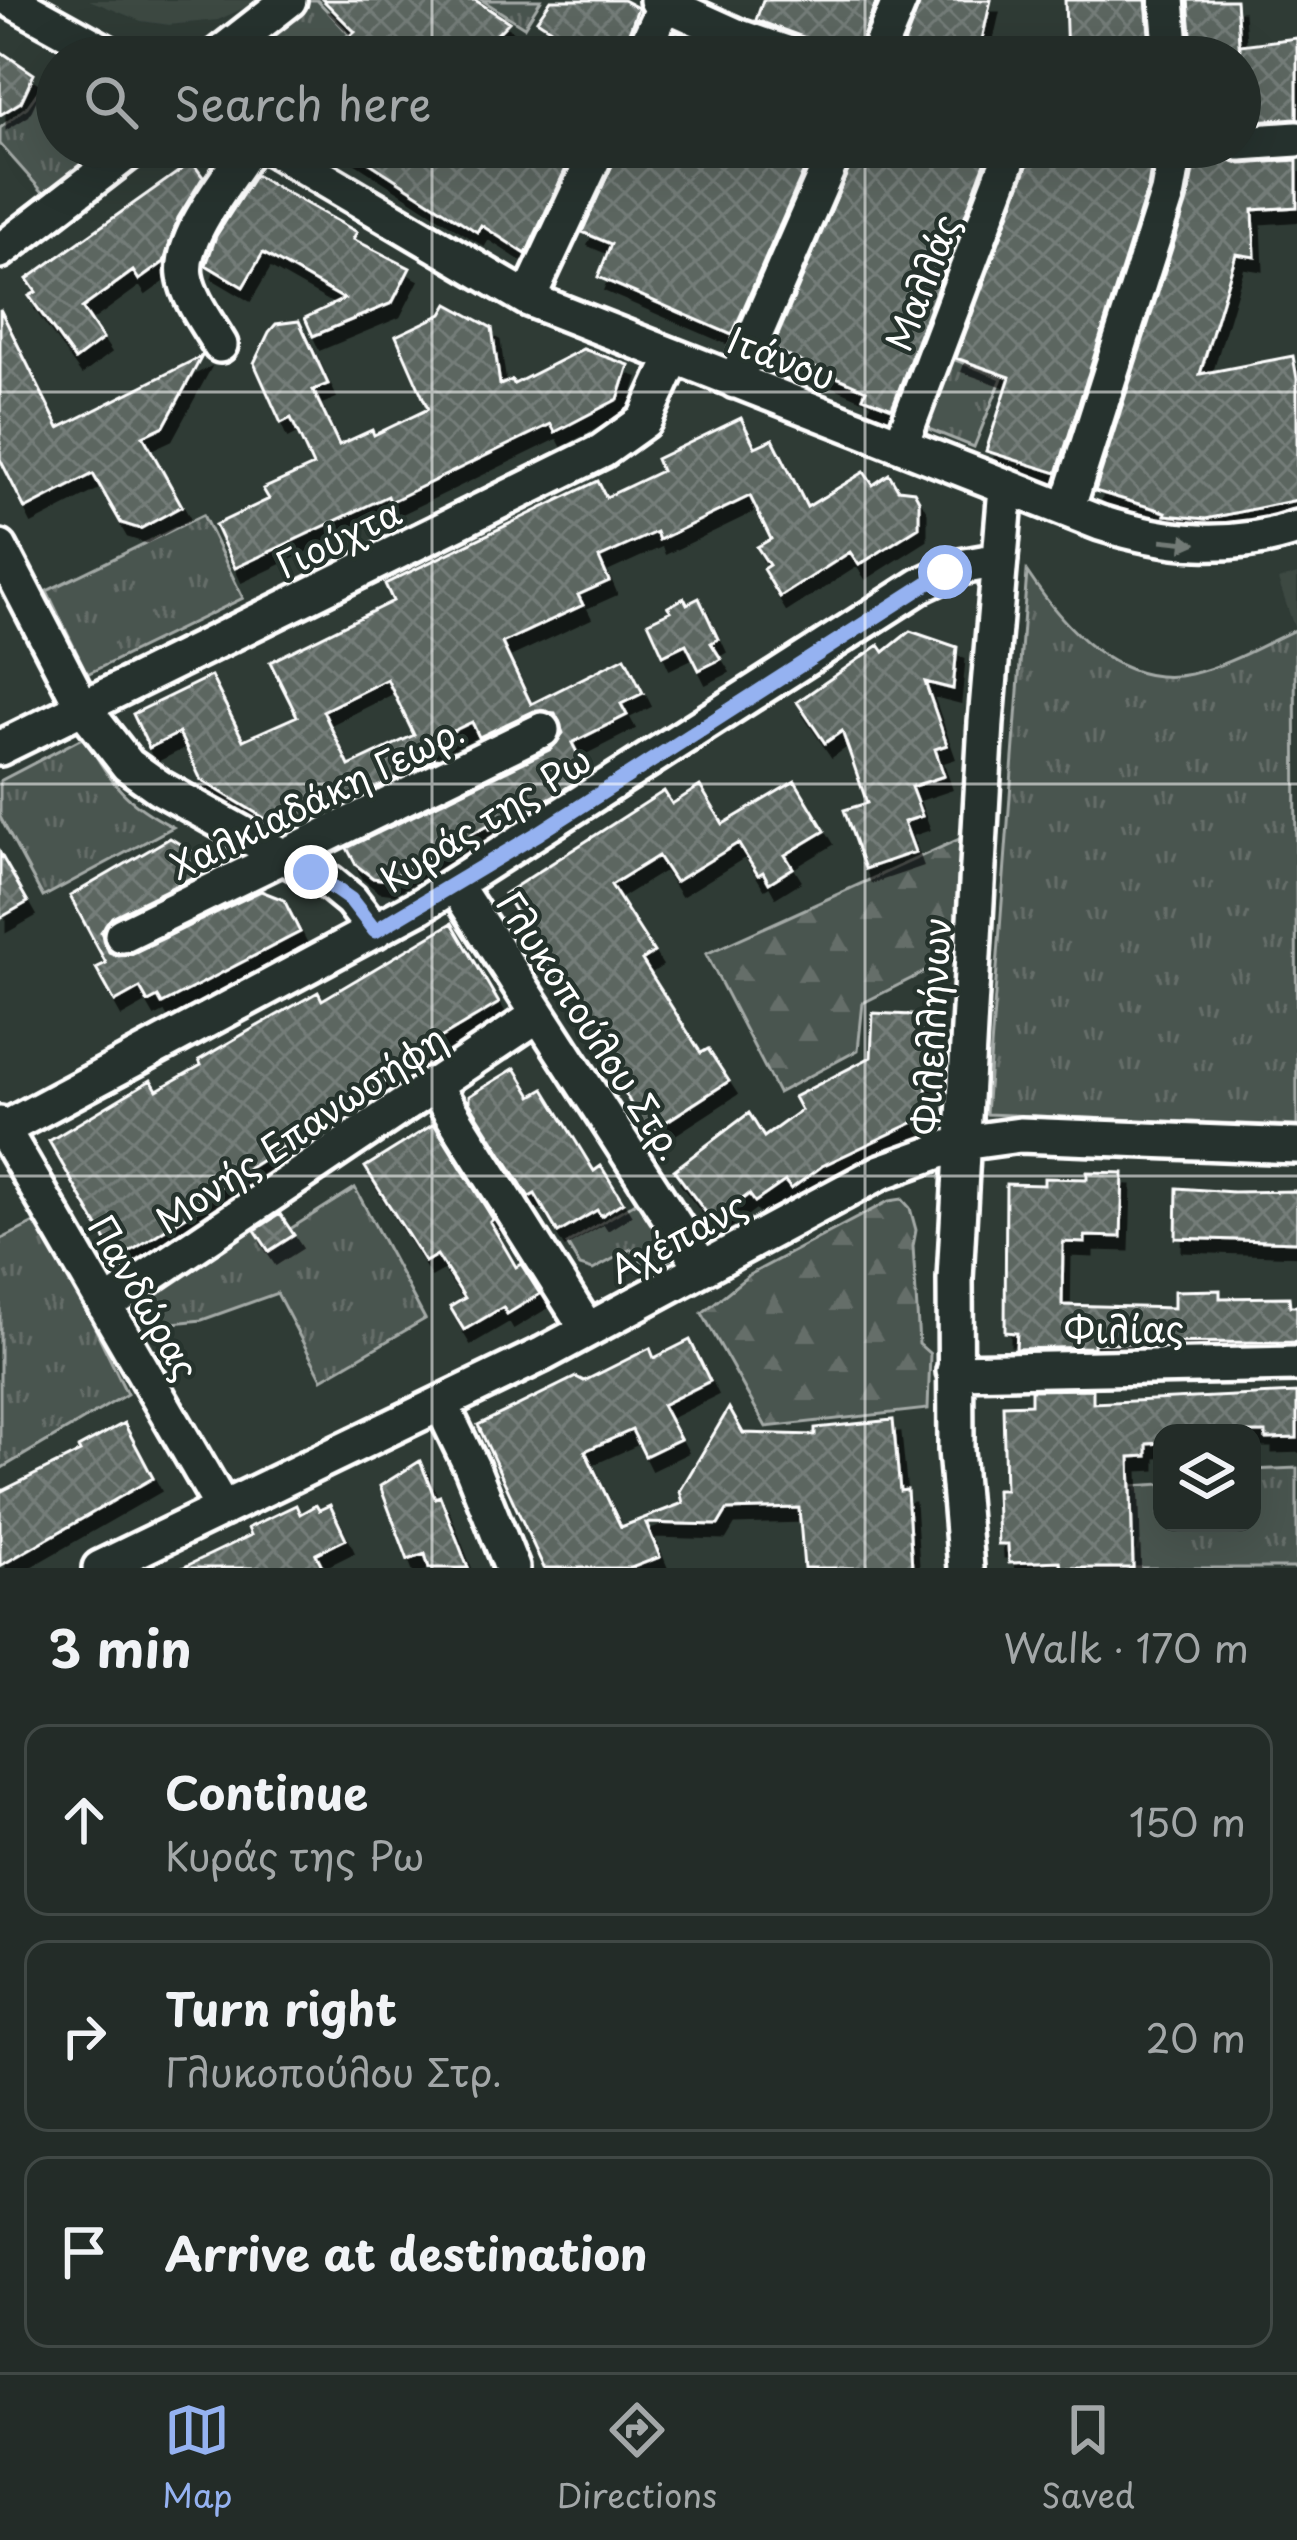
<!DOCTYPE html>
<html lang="en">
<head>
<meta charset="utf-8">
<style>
	body { margin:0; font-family:"Playpen Sans",sans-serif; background:#2b3430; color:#f1f3f6 }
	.controls { position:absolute; right:36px; bottom:36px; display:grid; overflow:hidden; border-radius:24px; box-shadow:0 12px 48px #0002 }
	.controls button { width:108px; height:108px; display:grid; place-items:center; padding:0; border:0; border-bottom:3px solid #404845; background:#232c28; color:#f1f3f6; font:60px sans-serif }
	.stop { position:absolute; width:36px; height:36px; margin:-27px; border:9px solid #95b2f1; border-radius:50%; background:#fff }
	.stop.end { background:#95b2f1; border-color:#fff; box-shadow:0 3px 12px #0008 }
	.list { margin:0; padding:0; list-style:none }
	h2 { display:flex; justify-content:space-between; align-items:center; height:156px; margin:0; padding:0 48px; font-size:51px }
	h2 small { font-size:39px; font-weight:400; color:#a3a7a8 }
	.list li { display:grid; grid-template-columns:78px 1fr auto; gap:36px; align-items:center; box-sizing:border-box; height:192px; margin:0 24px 24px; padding:0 24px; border:3px solid #404845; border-radius:24px }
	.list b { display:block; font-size:45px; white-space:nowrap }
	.list p { margin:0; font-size:39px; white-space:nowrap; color:#a3a7a8 }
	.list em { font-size:39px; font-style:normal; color:#a3a7a8 }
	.icon { flex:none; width:66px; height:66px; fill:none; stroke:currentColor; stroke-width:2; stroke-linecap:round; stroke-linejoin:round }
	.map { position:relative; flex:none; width:1297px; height:1568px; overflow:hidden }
	.search { position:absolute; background:#232c28; box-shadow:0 12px 48px #0002; left:36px; right:36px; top:36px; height:132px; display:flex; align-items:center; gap:30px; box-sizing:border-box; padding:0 42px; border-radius:66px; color:#a3a7a8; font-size:45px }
	.sheet { height:804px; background:#232c28 }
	nav { display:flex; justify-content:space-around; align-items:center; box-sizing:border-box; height:168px; border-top:3px solid #404845; background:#232c28; font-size:33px; color:#a3a7a8 }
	nav a { display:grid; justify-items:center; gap:6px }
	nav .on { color:#95b2f1 }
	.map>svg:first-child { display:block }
	.built { fill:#3c4842 }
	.grass { fill:url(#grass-tufts); stroke:#a4aaa7; stroke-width:3 }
	.forest { fill:url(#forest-firs); stroke:#a4aaa7; stroke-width:3 }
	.building { fill:url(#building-cross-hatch); stroke:#fff; stroke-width:3; fill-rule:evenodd; filter:url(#shadow) }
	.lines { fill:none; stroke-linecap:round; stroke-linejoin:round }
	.minor-casing { stroke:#fff; stroke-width:42 }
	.minor { stroke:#26332d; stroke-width:33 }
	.oneway { fill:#727a76 }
	.route { stroke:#95b2f1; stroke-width:15 }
	.grid { fill:none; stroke:#fff; stroke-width:3; stroke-opacity:0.55 }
	.labels { text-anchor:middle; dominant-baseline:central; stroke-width:9; stroke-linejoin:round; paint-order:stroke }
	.street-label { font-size:36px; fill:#fff; stroke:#26332d }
</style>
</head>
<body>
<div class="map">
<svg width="1297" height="1568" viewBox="0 0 1297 1568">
	<defs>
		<pattern id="grass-tufts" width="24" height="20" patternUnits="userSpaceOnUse" patternTransform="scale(3)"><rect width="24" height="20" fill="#4a544f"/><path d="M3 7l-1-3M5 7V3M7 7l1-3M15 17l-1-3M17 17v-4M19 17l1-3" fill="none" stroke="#656e69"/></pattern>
		<pattern id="forest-firs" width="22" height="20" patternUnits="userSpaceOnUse" patternTransform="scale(3)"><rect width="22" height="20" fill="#4a544f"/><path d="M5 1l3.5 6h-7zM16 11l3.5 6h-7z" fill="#656e69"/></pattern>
		<pattern id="building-cross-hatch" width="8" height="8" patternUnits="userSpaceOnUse" patternTransform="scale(3)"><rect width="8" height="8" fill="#5b6661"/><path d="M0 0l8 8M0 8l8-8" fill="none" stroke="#747d79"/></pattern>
		<filter id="shadow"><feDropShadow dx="7" dy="13" stdDeviation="0" flood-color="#0009"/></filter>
	</defs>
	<rect width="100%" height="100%" fill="#2f3b35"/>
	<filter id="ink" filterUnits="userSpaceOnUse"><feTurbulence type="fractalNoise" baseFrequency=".00833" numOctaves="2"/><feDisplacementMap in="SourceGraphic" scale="24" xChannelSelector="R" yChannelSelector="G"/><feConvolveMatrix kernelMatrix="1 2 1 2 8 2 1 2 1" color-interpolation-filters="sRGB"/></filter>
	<g filter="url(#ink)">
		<path class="built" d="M89,0H262L218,20L169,25L141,21Z
			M1297,574V636L1278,580Z"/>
		<path class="grass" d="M308,0H317L349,34L323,57H238Z
			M482,0H541L524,27Z
			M57,65V147H114L48,198L0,144V128L27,107Z
			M953,359L1002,378L974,447L926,428Z
			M203,515L243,598L87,674L47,591Z
			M1027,572C1063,626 1118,690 1191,674C1227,666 1262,645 1295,630L1297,1126L986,1114Z
			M84,737C114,785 121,800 173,827L43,897L0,817V781Z
			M355,1188L425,1319L322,1379L277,1293L202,1320L153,1325L138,1300L253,1227L270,1251L293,1236L290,1229Z
			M639,1200L668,1249L670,1259L649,1275L631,1249L593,1270L580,1266L567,1244Z
			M42,1219L127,1394L0,1469V1240Z
			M1297,1468V1568H1133L1131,1486L1162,1484V1523H1252V1470Z"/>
		<path class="forest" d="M964,837L956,956L863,1003L858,1050L778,1093L706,954Z
			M902,1199L910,1208L916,1230L913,1246L919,1344L930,1354L928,1409L766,1427L702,1313L749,1275L889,1201Z"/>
		<path class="building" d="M323,0H475L509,22L474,57H327L355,32Z
			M551,0H623L638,8L620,57H555L566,39L537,20Z
			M763,0H877L855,57H818L814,44L806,38L756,20Z
			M921,0H991L978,57H899Z
			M1065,0H1146L1151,57H1067Z
			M1188,0H1236L1240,57H1193Z
			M676,32L730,56L733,57H664Z
			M1297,38V118L1240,122V45Z
			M0,51L34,74L21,102L0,115Z
			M345,147H576L526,254L481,225L477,232Z
			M620,147H759L806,166L732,335L598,277L611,244L582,232Z
			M858,147H991L892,408L863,397L866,390L772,349Z
			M1034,147H1121L1153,155L1148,187L1057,473L986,451L1010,377L956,358Z
			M1226,158L1241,164L1297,160V207L1253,210L1255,257L1236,254L1200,374L1293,356L1297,379V500L1206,519L1165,515L1166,512L1095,491L1188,198L1195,159Z
			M192,162L203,177L178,218L164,262L139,280L133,271L82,308L103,339L75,360L29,296L36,292L27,279Z
			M255,175L357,232L353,239L410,268L392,303L313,336L305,318L344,299L263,253L243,287L206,265L216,236Z
			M448,304L492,328L500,385L512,380L514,384L583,349L629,365L618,399L555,432L551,424L390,502L388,496L235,568L215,525L269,499L263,489L313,466L291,418L281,423L254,363L269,332L276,324L299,321L328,384L313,390L339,445L372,430L374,435L428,409L396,336L442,314Z
			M0,309L59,428L202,356L164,426L143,436L182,506L140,529L121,523L93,474L25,509L0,459Z
			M741,418L755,447L773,439L807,507L864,472L873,485L889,474L898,489L914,491L919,500V527L859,565L850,552L780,597L763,569L769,565L757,547L771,539L750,496L659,540L656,532L599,558L609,581L578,595L583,605L502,643L531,704L625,657L643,693L621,704L627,715L572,743L588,774L555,795L490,829L488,825L387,880L373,878L356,865L347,848L551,749L563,733L555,713L534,711L479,737L472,722L428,743L435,759L286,831L201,780L179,733L149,748L133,714L211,676L243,740L297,716L270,662L393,601L385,584L598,481L606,497L661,471L656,459ZM387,679L414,735L349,766L323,711Z
			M684,598L687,604L699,598L718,639L711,643L721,659L699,670L686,644L663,655L648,622L671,611L668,607Z
			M910,631L957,647L953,689L925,682L947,745L935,749L944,776L911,787L922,816L904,822L915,852L865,869L844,810L867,803L842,731L825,743L797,702L879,645L884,652Z
			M795,781L825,831L785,855L793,868L769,883L763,872L758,875L738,843L675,882L658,856L611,885L654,952L642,960L701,1053L708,1049L729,1081L647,1134L588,1024L504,894L664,791L672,804L700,786L723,824Z
			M170,838L215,866L112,917L101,932L109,952L119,956L131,954L261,891L284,900L300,932L162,1004L158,997L148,1002L140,988L115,1002L96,968L106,963L70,896Z
			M0,853L28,902L0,918Z
			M452,923L499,1003L432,1043L436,1049L196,1202L199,1208L117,1260L49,1141L151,1080L157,1090L201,1065L199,1060L254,1028L318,992L322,1000Z
			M873,1013L930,1016L925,1117L822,1166L791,1189L785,1181L755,1202L749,1194L713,1222L674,1170L749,1113L764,1137L801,1110L794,1097L871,1057Z
			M515,1068L532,1096L544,1089L594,1171L601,1166L623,1202L601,1216L597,1210L558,1233L535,1194L529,1197L469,1102V1096Z
			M434,1124L493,1219L490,1222L516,1267L521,1264L540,1294L507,1314L503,1307L464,1330L450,1307L465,1298L437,1255L425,1262L365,1167Z
			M1087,1172L1123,1173L1121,1237L1085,1236V1243L1063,1242L1062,1305L1174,1308V1291L1220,1290V1298L1289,1297L1290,1306H1297V1342L1094,1343V1347L1016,1349L1017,1333L1005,1332L1006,1184L1044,1185V1178L1087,1179Z
			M1177,1188L1233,1192L1297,1191V1242L1176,1238Z
			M280,1214L294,1235L269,1251L255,1230Z
			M690,1340L710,1381L662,1405L680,1439L645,1456L632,1430L585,1451L621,1527L683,1503L680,1491L729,1408L743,1433L815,1435V1428L893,1420L900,1491L907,1490L912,1568H804L799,1508L727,1510L718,1525L646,1523L660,1557L631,1568H544L478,1425L576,1377L584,1381L650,1348L654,1358Z
			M1093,1389V1403L1297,1393V1438L1266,1439V1433H1162V1443L1147,1444V1456L1130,1457L1133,1568H1061L1060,1561L1009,1563L1008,1544H998L996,1490H1005L1003,1405L1031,1404V1390Z
			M124,1423L153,1478L0,1566V1492L80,1452L78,1448Z
			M420,1461L435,1498L440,1496L468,1568H429L425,1554L408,1560L380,1486Z
			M296,1505L300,1514L316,1505L319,1510L330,1505L346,1539L316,1554L323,1568H182L251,1535L248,1528Z"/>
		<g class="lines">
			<g class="minor-casing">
				<path id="minor" d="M11,0L114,57
					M657,0L739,37L798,57
					M1167,0L1172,57
					M216,57L289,0
					M641,57L667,0
					M876,57L900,0
					M1240,143L1297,139
					M270,147L528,299L1100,523C1167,544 1229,551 1297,528
					M0,251L135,147
					M528,299L599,147
					M220,345C208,324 189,300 185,276C179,238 229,179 249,147
					M735,381L837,147
					M901,444L1013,147
					M1067,510L1168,192L1176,147
					M0,548L82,706L128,765L159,787L329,882L351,900L375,931
					M0,748L602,451L644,421L673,358
					M455,885L702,1267
					M122,935L542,730
					M433,1084L587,1329
					M0,1124L223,1509
					M0,1131L420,906L921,585L960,567L1000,560
					M105,1306L538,1015
					M954,1371L1297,1364
					M441,1404L472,1468L512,1568
					M100,1568L543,1354L881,1172L962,1143L1020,1135L1297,1146
					M966,1568L956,1450L955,1279L986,722L1006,488"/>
			</g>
			<use href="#minor" class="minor"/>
		</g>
		<defs><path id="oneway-solid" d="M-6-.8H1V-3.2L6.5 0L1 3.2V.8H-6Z" transform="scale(3)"/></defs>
		<use class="oneway" href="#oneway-solid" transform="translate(1179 542) rotate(6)"/>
	</g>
	<g class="lines" filter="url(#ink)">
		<path class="route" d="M311,872L351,900L375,931L539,833L945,572"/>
	</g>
	<path class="grid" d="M432,0V57M865,0V57M432,147V1568M865,147V1568M0,392H1297M0,784H1297M0,1176H1297"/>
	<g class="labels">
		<g class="street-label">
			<text transform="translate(921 282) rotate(-69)">Μαλλάς</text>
			<text transform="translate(782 357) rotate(21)">Ιτάνου</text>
			<text transform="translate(338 537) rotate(-26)">Γιούχτα</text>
			<text transform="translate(316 797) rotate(-26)">Χαλκιαδάκη Γεωρ.</text>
			<text transform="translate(485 818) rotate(-32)">Κυράς της Ρω</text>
			<text transform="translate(592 1025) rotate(57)">Γλυκοπούλου Στρ.</text>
			<text transform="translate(930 1026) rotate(-87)">Φιλελλήνων</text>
			<text transform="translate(300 1128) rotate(-34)">Μονής Επανωσήφη</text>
			<text transform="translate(677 1236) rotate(-28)">Αχέπανς</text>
			<text transform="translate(145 1297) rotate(60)">Πανδώρας</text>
			<text transform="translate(1124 1328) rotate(-1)">Φιλίας</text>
		</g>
	</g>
</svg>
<div class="controls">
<button><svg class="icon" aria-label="layers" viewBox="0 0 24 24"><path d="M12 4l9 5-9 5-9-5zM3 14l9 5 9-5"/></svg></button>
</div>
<div class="stop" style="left:945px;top:572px"></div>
<div class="stop end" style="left:311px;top:872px"></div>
<div class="search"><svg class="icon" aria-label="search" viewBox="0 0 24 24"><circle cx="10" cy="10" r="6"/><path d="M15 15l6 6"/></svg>Search here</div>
</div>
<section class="sheet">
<h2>3 min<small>Walk · 170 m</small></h2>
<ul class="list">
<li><svg class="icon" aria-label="ahead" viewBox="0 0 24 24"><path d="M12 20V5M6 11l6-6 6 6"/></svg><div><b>Continue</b><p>Κυράς της Ρω</p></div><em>150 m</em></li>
<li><svg class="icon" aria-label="right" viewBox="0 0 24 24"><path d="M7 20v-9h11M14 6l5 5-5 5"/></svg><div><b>Turn right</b><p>Γλυκοπούλου Στρ.</p></div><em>20 m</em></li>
<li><svg class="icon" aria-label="arrive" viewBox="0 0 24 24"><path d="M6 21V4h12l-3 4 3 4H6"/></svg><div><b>Arrive at destination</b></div></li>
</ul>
</section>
<nav>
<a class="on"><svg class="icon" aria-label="map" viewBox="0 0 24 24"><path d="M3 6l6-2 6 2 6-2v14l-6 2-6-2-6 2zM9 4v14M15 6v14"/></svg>Map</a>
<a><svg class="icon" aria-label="directions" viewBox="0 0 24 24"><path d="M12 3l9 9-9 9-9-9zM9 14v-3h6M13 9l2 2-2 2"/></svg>Directions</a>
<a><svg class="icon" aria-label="saved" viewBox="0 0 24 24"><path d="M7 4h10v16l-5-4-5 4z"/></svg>Saved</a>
</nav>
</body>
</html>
